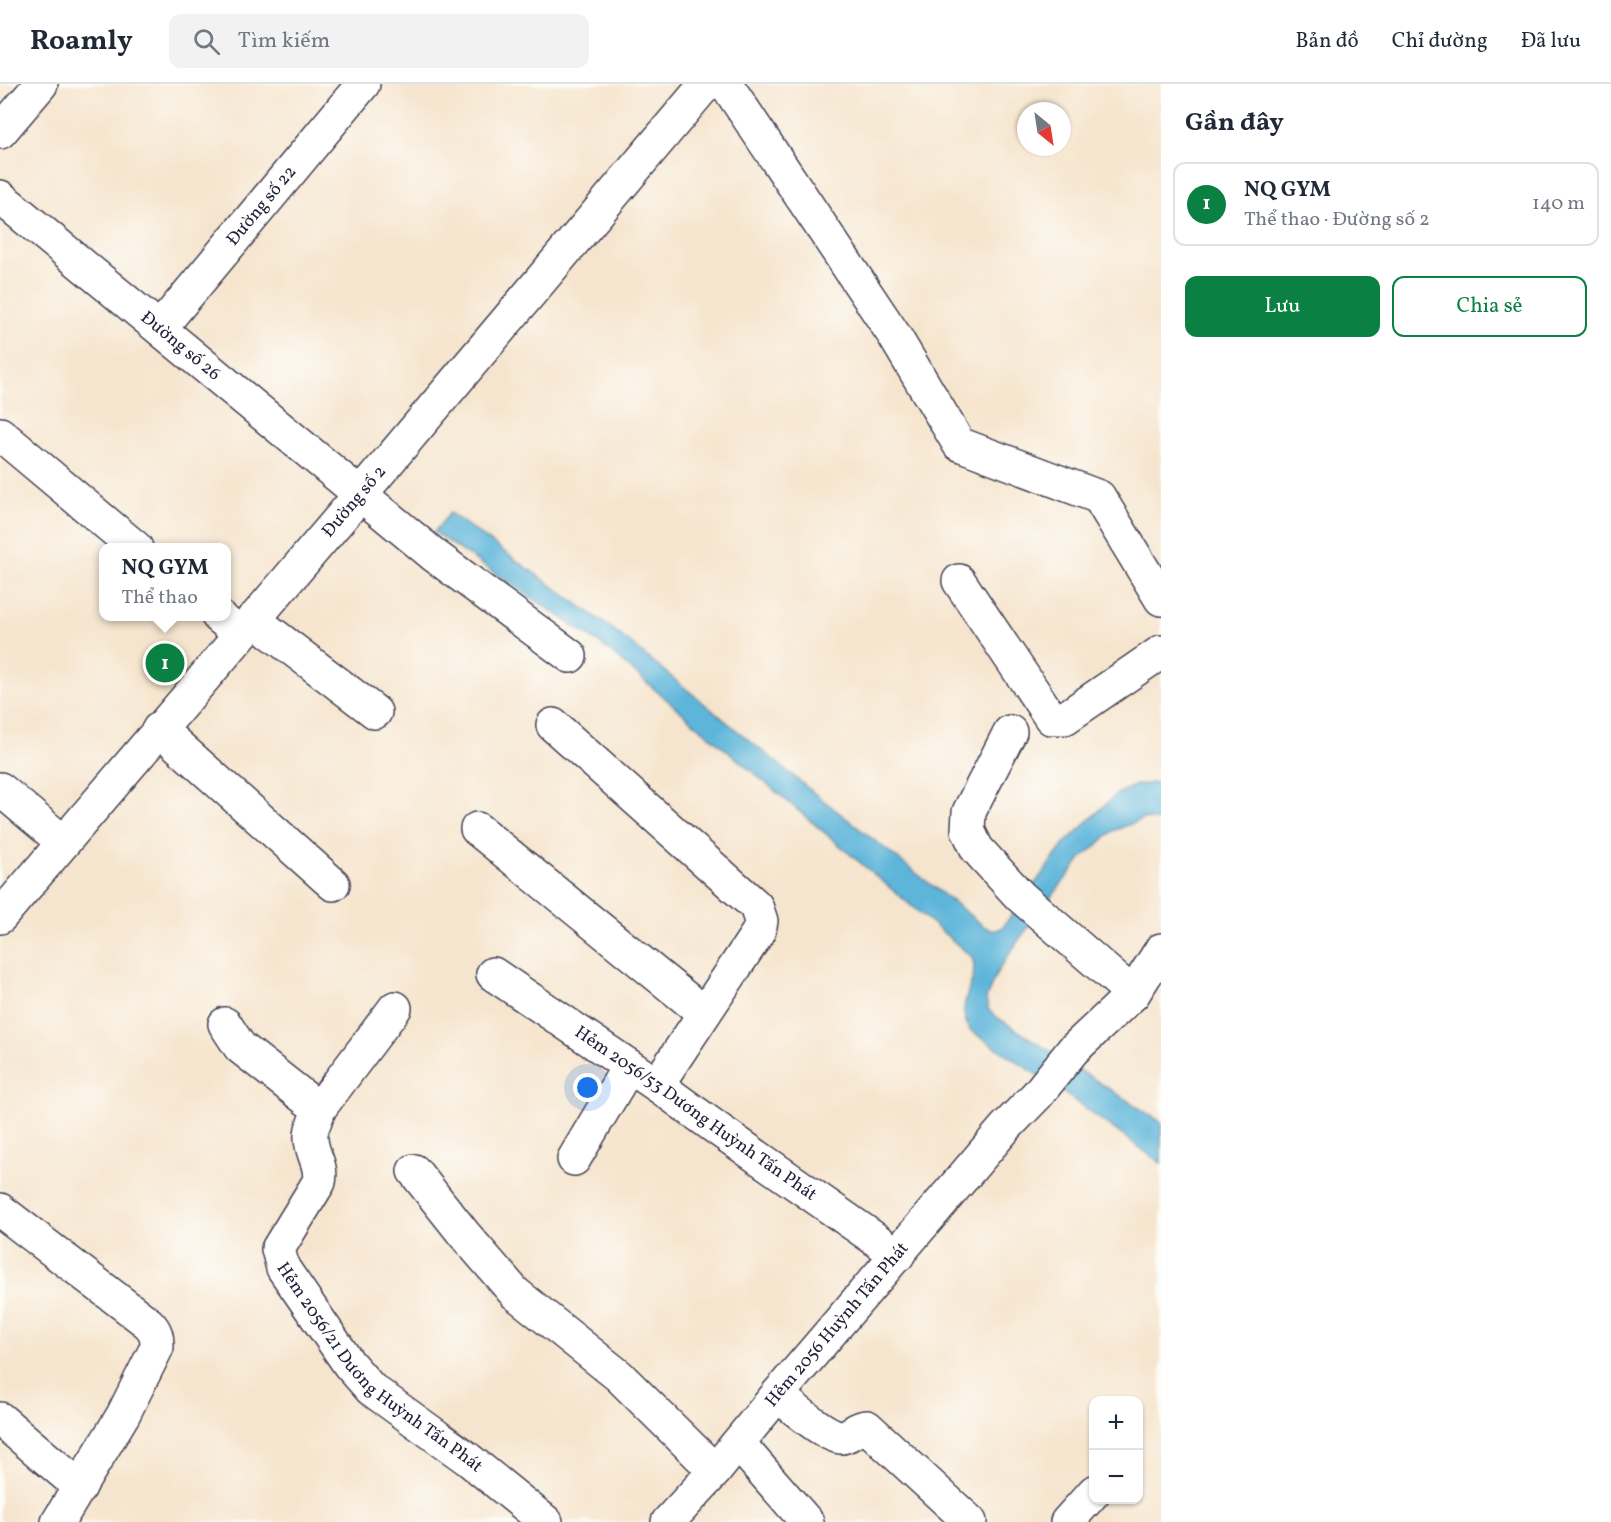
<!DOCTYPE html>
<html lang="vi">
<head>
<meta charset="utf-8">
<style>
	body { margin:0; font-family:Vollkorn,serif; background:#f2f2f3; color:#1f2937 }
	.controls { position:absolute; right:18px; bottom:18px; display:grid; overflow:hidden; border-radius:12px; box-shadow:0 2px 4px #0004 }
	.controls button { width:54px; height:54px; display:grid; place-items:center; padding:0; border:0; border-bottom:2px solid #e0e1e3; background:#fff; color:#1f2937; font:30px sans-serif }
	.compass { position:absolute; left:1017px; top:18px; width:54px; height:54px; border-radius:50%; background:#fff; box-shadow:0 2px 4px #0004; rotate:150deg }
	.you { position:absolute; left:588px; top:1004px; width:21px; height:21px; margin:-15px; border:4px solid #fff; border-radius:50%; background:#1a73e8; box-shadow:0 0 0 9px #1a73e833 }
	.badge { display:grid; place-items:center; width:39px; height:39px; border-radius:50%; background:#0b8043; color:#fff; font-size:20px; font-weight:700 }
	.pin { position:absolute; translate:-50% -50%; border:3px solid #fff; box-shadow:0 2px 6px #0006 }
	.popup { position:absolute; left:99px; top:459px; width:132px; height:78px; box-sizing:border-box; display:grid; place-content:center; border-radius:12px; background:#fff; filter:drop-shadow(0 2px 4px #0005); font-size:20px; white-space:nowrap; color:#747a83 }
	.popup b { font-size:22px; color:#1f2937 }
	.popup::after { content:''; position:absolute; left:50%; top:100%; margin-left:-12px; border:12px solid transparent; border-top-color:#fff }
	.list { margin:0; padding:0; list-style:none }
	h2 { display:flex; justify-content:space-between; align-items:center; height:78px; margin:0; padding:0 24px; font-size:26px }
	h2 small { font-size:20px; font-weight:400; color:#747a83 }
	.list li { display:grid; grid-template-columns:39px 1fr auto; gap:18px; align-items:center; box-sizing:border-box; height:84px; margin:0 12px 12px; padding:0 12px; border:2px solid #e0e1e3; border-radius:12px }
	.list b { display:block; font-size:22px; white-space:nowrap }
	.list p { margin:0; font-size:20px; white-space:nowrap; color:#747a83 }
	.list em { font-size:20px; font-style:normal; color:#747a83 }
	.actions { display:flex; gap:12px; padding:18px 24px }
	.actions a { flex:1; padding:14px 0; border:2px solid #0b8043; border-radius:12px; text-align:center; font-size:21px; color:#0b8043 }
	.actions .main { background:#0b8043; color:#fff }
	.icon { flex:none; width:33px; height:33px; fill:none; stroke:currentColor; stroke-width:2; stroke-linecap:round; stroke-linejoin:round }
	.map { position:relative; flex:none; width:1161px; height:1438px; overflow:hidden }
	header { display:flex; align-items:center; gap:36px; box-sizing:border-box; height:84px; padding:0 30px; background:#fff; border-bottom:2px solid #e0e1e3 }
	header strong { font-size:28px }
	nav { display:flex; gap:33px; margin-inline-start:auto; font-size:21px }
	.search { width:420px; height:54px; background:#f2f2f3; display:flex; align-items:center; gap:15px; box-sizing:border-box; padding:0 21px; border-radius:12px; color:#747a83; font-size:22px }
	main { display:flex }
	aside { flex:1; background:#fff }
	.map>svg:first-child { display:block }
	.water { fill:#5db6da; stroke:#406c8a; stroke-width:1.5 }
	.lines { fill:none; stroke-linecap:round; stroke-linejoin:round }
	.minor-casing { stroke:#423f51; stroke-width:36 }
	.minor { stroke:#fff; stroke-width:33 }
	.labels { text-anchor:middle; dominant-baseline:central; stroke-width:4.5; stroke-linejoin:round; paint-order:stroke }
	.street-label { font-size:18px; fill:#22223b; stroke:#fdfcf7 }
</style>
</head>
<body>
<header>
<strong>Roamly</strong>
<div class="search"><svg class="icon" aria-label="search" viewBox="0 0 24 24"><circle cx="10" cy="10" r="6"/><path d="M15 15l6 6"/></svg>Tìm kiếm</div>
<nav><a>Bản đồ</a><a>Chỉ đường</a><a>Đã lưu</a></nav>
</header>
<main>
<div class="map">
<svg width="1161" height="1438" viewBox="0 0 1161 1438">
	<rect width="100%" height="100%" fill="#fdfcf7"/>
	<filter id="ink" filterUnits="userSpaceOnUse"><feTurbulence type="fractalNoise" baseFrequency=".0167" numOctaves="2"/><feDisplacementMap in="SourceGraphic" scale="12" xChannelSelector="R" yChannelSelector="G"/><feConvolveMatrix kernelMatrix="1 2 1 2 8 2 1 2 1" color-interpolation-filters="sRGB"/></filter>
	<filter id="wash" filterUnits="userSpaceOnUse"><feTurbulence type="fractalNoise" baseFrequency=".008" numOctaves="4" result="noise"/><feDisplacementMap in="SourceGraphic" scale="24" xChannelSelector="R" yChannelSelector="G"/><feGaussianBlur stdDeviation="1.35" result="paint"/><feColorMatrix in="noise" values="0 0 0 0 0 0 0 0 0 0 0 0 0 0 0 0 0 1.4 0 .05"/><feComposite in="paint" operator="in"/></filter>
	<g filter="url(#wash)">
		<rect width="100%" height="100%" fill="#f6e5ce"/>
		<path class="water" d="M450,429L614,546L814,709L985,843L993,847L1002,844L1065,759L1117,710L1136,701L1153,699L1161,700V737L1143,735L1113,747L1080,776L1020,854L996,890L986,915L988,925L998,934L1161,1038V1079L1061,1007L970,946C952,917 982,898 972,873L602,561L434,448Z"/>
	</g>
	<g filter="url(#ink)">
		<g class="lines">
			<g class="minor-casing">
				<g id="minor">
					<path d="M726,0L894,251L959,360L1099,413L1161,515"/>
					<path d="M0,48L41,0"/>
					<path id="s1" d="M0,113L435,472L570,572"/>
					<path id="s2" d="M160,244L363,0"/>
					<path d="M0,350L136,464"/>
					<path d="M959,497L1051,634H1065L1161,568"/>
					<path d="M218,532L240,550"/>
					<path d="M253,535L375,628"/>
					<path d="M553,641L756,822L761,837L759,847L657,1001"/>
					<path d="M159,645L333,800"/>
					<path d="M1010,648L969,728L968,746L977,765L1020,812L1133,910"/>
					<path d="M0,705L63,758"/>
					<path d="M477,745L704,929"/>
					<path id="s3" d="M0,833L360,411L706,0"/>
					<path id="s4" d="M493,890L657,1001L719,1046L898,1171"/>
					<path id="s5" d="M225,940L240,963L319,1025C317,1035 310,1043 311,1054C311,1070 323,1081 319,1098L278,1165L283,1184L349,1280L371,1305L468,1375L546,1438"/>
					<path d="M319,1025L395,924"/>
					<path d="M574,1075L629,982"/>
					<path d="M414,1087L464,1150L515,1209L619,1292L715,1387"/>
					<path d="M0,1126L148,1239C156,1247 157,1252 157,1263L123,1331L58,1438"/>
					<path d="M777,1311C789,1320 828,1354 841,1353C850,1353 856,1343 867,1343L970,1438"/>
					<path d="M0,1335L80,1403"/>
					<path d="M738,1359L807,1438"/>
					<path id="s6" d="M668,1438L715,1387L777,1311L1005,1044L1037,1011L1073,966L1133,910L1161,866"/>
					<path d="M1067,1438L1094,1408"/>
				</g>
			</g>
			<use href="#minor" class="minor"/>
		</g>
	</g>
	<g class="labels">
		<g class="street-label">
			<text stroke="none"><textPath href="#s2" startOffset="159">Đường số 22</textPath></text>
			<text stroke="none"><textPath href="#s1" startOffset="234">Đường số 26</textPath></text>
			<text stroke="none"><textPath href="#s3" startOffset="546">Đường số 2</textPath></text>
			<text stroke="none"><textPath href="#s4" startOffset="246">Hẻm 2056/53 Dương Huỳnh Tấn Phát</textPath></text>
			<text stroke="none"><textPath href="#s6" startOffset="260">Hẻm 2056 Huỳnh Tấn Phát</textPath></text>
			<text stroke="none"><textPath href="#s5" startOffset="442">Hẻm 2056/21 Dương Huỳnh Tấn Phát</textPath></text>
		</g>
	</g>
</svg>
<div class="controls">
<button>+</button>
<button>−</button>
</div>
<svg class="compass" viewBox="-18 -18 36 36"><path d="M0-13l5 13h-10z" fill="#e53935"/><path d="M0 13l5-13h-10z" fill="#747a83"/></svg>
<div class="you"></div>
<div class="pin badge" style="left:165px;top:579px">1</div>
<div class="popup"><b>NQ GYM</b>Thể thao</div>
</div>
<aside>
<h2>Gần đây<small></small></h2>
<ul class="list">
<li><span class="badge">1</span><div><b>NQ GYM</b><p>Thể thao · Đường số 2</p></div><em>140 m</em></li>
</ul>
<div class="actions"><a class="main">Lưu</a><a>Chia sẻ</a></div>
</aside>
</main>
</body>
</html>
